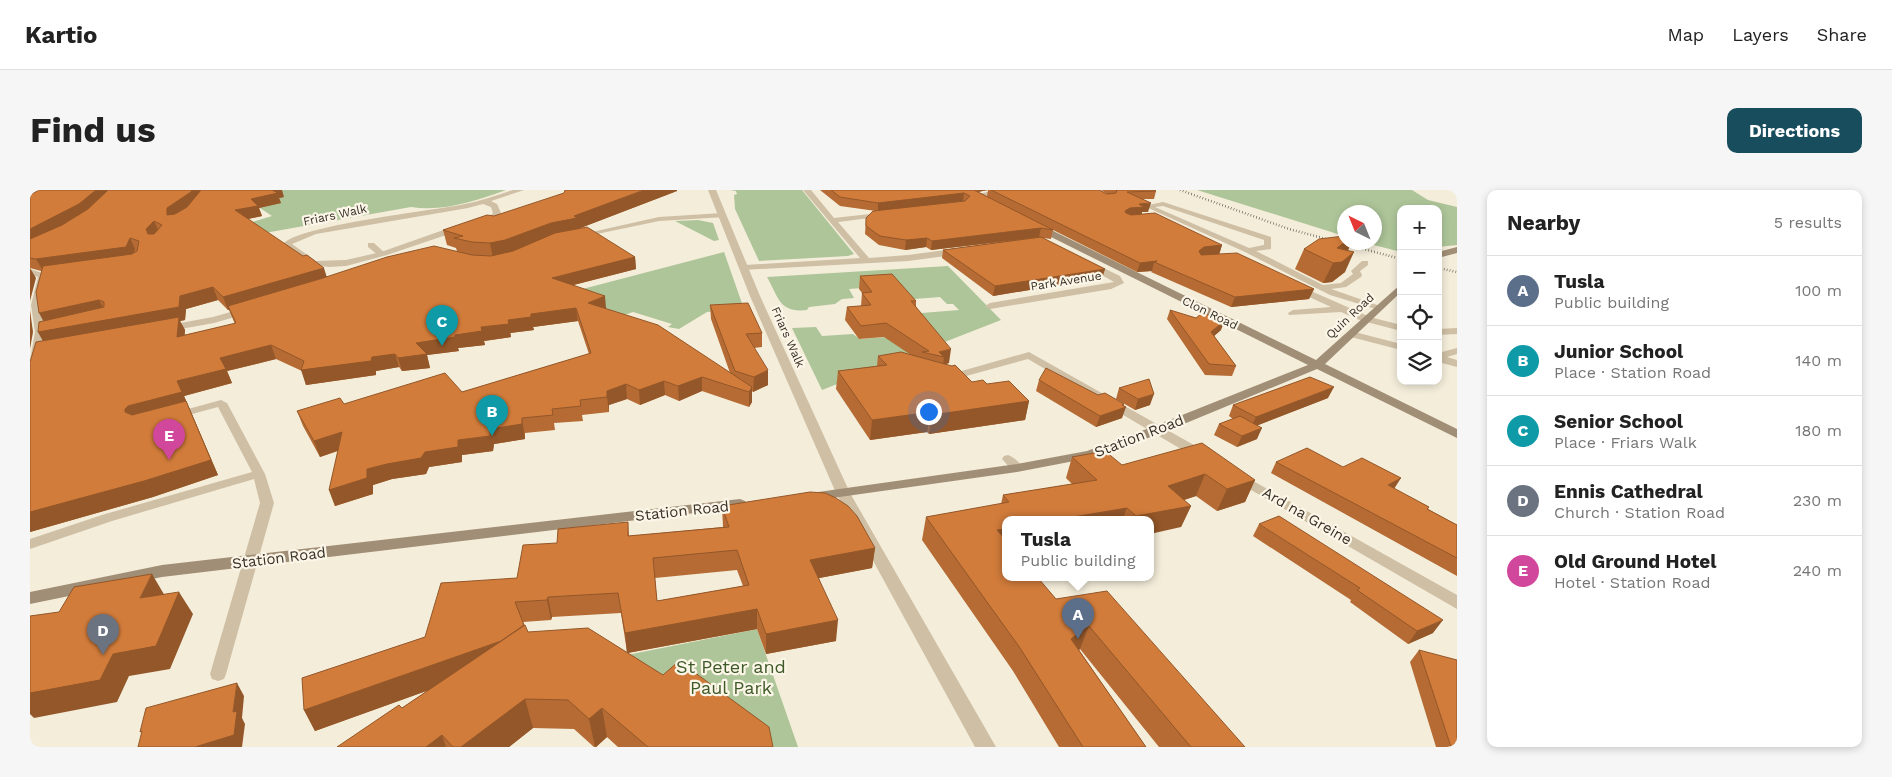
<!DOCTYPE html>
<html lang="en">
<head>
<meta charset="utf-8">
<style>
	body { margin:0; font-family:"Work Sans",sans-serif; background:#f6f6f6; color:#222 }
	.controls { position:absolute; right:15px; top:15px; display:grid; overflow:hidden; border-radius:10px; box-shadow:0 2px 8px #0003 }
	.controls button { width:45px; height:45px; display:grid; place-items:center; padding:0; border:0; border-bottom:1px solid #e0e0e0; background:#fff; color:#222; font:25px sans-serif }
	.compass { position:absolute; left:1307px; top:15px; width:45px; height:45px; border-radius:50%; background:#fff; box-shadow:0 2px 8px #0003; rotate:317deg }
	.you { position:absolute; left:898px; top:221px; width:18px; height:18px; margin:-12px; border:4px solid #fff; border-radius:50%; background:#1a73e8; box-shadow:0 0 0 8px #1a73e833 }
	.badge { display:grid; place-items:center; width:32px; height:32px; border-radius:50%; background:#184d5e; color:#fff; font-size:16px; font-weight:700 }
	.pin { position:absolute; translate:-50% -41px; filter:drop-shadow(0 1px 2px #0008) }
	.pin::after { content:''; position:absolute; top:26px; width:18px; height:15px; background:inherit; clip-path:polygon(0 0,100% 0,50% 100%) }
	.popup { position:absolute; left:972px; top:326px; width:152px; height:65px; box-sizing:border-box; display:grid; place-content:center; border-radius:10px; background:#fff; filter:drop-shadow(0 1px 4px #0005); font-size:16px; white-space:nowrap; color:#767676 }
	.popup b { font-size:19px; color:#222 }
	.popup::after { content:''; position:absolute; left:50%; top:100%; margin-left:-10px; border:10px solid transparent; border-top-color:#fff }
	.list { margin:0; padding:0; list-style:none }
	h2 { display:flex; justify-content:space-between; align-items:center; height:65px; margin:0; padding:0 20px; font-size:21px }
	h2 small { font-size:16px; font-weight:400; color:#767676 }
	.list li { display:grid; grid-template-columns:32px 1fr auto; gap:15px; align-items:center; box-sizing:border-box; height:70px; padding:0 20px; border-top:1px solid #e0e0e0 }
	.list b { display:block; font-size:19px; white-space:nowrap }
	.list p { margin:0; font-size:16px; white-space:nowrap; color:#767676 }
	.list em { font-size:16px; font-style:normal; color:#767676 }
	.icon { flex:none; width:28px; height:28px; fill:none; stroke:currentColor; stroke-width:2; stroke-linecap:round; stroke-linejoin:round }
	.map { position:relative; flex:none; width:1427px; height:557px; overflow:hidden; border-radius:10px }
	header { display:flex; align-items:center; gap:30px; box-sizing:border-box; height:70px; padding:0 25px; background:#fff; border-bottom:1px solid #e0e0e0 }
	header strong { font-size:24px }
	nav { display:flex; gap:28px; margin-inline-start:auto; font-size:18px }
	.intro { display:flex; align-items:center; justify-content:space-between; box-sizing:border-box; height:120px; padding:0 30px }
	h1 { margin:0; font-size:35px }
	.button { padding:12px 22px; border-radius:10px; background:#184d5e; color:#fff; font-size:18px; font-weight:700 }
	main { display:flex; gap:30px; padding:0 30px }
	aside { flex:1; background:#fff; border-radius:10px; box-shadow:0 2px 8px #0003 }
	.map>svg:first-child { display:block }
	.green { fill:#aec599 }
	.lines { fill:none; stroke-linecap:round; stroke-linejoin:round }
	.service { fill:#cebfa5; fill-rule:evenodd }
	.pedestrian { fill:#cebfa5; fill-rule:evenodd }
	.minor { fill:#cebfa5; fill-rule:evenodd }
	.tertiary { fill:#cebfa5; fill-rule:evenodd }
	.secondary { fill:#a18e76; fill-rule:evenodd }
	.rail { stroke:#383027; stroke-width:2.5; stroke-dasharray:0.5 2.5; stroke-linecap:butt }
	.wall { fill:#b56b33; fill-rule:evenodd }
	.shaded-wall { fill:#935729 }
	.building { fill:#d27c3b; stroke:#935729; fill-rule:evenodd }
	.labels { text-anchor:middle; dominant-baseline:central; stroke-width:4.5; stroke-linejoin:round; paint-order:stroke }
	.far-street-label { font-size:12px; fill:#383027; stroke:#fbf6e7 }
	.street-label { font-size:15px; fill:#383027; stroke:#fbf6e7 }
	.near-park-label { font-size:18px; fill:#3e5928; stroke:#fbf6e7 }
</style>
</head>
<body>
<header>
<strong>Kartio</strong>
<nav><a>Map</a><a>Layers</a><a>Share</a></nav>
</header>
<div class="intro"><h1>Find us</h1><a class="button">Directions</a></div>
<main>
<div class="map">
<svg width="1427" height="557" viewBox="0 0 1427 557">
	<rect width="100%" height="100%" fill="#f4edda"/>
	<path class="green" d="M246,0H476C445,11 414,22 381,17L229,44L216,34L242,26L230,18Z
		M700,0H772L824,64L818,66L729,71L705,19L704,5L707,4L706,1Z
		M1167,0H1382L1398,10L1427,17V55L1408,57V19H1371V62L1336,53L1344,52V22H1314V46Z
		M668,30L683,33L689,50L684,51L645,31Z
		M694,62L714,119L677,122L649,139L638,137L642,134L603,122L586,128L545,101Z
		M918,76L971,130L792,200L762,138L786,137L792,146L823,144L830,149L883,145L879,124L929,120L923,114H917L910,107L872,110L860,96L819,99L824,108L812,109L805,114L779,117L777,120C749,123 749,108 737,87Z
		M727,439L768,557H727L587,467Z"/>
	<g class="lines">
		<path class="service" d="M968,0H986L945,7L942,5Z
			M1133,12L1241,47V59L1226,61L1293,95L1311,93L1323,84L1321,81L1332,71H1338V75L1330,81L1332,85L1331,87L1316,97L1301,99L1353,117L1349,120L1300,105L1215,62L1114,16ZM1133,16L1234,50V55L1219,58L1125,17Z
			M338,53H344L356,64L349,66L338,57Z
			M1336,126L1371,135V141L1333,131L1331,129Z
			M1427,138V144L1408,145V139Z
			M191,210L197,213L235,284L244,313L196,484L194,489L188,491L182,489L180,484L230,313L224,289L82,331L0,359V349L72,325L222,282L188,217L144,229L138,226L140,224Z
			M978,265C984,267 990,273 993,278L991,281H983L972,269L974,266Z"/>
		<path class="pedestrian" d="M0,79L18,85L11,115L15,142L13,162L6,188L0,191V170L5,142L1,115L8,87L0,85Z"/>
		<path class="minor" d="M483,0H494L461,11L467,14L471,23L465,31L428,41L357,65L316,76L299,77L281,75L253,54C270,35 402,21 435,14C451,11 467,5 483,0ZM453,14L461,17L463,23L459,27L422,37L351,62L316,70L286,71L262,54L286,44L438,18Z
			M773,0H781L804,28L858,22L859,24L855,26L808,32L839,68L878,65L931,58L935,61L931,64L878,71L712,80V76L715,75L830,68Z
			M692,23H695V27L629,31L548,48L544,46L629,27Z
			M1059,71L1090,86L1094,93L1081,99L960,119L955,116L960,113L1084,92L1056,76V72Z
			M1265,94L1340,127L1341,129L1336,132L1332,131L1311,122L1259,125L1258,123L1263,120L1301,117L1262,99V95Z
			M218,117L222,118V122L184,133L134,142L129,139L134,136L183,127Z
			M1321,141L1371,154V160L1317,146L1316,144Z
			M1427,158V164L1417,167L1427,170V177L1408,172V163Z
			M999,162L1178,263L1180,266L1173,270L1168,269L998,169L918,191L912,188L914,186Z
			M1207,282L1427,405V419L1202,289L1200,286L1202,283Z"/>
		<path class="tertiary" d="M678,0H686L730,106L820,303L966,557H945L806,303L720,106Z"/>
		<path class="secondary" d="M1003,34H1009L1286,170L1371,94V102L1295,174L1427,239V248L1287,179L1132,243L1065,267L987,282L781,311L776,310L774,307L776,304L781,303L987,274L1057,261L1122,237L1278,175L1003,38Z
			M1427,57V63L1408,68V62Z
			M710,309L715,311L717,314L715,317L132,387L0,414V402L132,375Z"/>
		<path class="rail" d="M1150,0L1259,39L1371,69
			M1408,78L1427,82"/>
	</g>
	<path class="wall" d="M790,0H1069L1078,4L1071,0H1125L1126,1L1124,9H1113L1118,22H1112V24L1192,55L1189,64L1284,99L1279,109L1201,117L1121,82L1122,81L1107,82L1011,34L1023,40L1021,49L1013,48L1075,79L1072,88L963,106L912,68L913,60L981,51L901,60L896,57L875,60L849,55L835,44L836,28L846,21L810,16ZM958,0L957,6L948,2Z
		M647,1L550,38L605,67L606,79L544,95L576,118L575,119L700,183L681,129L680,115L732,143V157L724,158L738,195L723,202L722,201V212L719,217L672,201L649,211L635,205L610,215L597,209L579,215V222L552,225L553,231L524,233L525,240L495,243V249L464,254L463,261L432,265V272L399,277L396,284L362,289L343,295V304L305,316L299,300L308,261L290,267L273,236L267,221L314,214L432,202L559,164L548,131L503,137L504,140L480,143L481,147L454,151L455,155L428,158L429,161L397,165L400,178L372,181L369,177L346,181V185L276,195L272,181L246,169L197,181L202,193L154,206L188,285L123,307L0,342V172L13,151L8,142L13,131L11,81L0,78V5L254,7L249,8L251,13L229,18L232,26L218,29L297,87L427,61L426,58L417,55L413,40L464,26ZM188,110L198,120H199L205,134L154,145L155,140L150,131L155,130L156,119Z
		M1322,52L1318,60L1315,82L1302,92L1293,93L1265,79L1274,59Z
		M830,86L886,111V117L919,173L915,174L942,192L957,194L999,211L995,230L899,244L897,242L840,250L806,199L808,181L847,176L848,166L881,165L854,147L829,149L815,130L817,117L831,116L832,103L829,99Z
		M1140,120L1191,140L1184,146L1206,176L1202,186L1175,185L1137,129Z
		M1009,190L1068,205L1093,216L1092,228L1066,237L1006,201Z
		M1089,198L1120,215L1105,220L1086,209Z
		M1298,208L1228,235L1227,249L1207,257L1184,245L1189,234L1203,229L1199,226L1203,215Z
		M1042,267L1092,275L1225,290L1215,312L1187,321L1166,306L1154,310L1161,316L1151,337L1120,330H976V388L1026,409L1215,557H1129L1050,459L1049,460L1116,557H1029L983,481L892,350L896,327L971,314L973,305L1042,294L1036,288Z
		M1246,272L1313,277L1364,299L1399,317L1398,319L1427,335V386L1241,283Z
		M692,316L845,358L842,378L789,388L806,451L736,464L727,439L598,463L743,557H588L577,547L566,557H564L544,539L503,538L479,557H307L372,518L399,500L285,541L274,520L395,447L487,388L527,353L598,332L599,346L693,337ZM707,380L713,396L627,411L625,388ZM591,423L597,462L498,442L493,432L521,430L522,427Z
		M1229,334L1403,443L1378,454L1320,412L1321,410L1223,346Z
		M1389,460L1427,557H1406L1380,472Z"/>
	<path class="shaded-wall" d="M66,0H79L55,25L0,53V39Z
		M162,0H172L166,12L142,28L137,25V18Z
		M241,0H252L254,7L249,8L251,13L229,18L232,26L209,31L205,20L221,9Z
		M614,0H647V1L548,39L463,68L460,53L544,26Z
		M948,0H958L947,2Z
		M934,3L933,11L848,21V13Z
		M1121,13L1118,22H1112V25L1097,26L1095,21L1100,18L1109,14Z
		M124,31L129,42L121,50L116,39Z
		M1011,38L1009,47L901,60L902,51Z
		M100,48L105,59L102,68L13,81L6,69Z
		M897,48L896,57L875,60L876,50Z
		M1315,52H1322L1316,64L1324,62L1315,82L1302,92L1293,93L1303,73L1307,58Z
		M1192,55L1189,65L1166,71L1169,61L1174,57Z
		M605,67L606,79L523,100L522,88Z
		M1127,71L1124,72L1122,81L1107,82L1110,73Z
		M0,78L6,88L0,111Z
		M294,78L298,91L198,120L193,107Z
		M1075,79L1072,88L963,106L965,96Z
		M183,97L188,110L156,119L155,130L150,131L155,140L154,160L16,156L8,142Z
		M1284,99L1279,109L1201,117L1205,107Z
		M575,106L576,118L560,126L558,113Z
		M69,110L76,123L16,136L9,123Z
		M546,118L548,131L503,137L504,140L480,143L478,130L501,124Z
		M0,120L3,142L0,159Z
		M1195,130L1191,140L1177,152L1181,142Z
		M479,134L481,147L454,151L455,155L428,158L429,161L397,165L400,178L372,181L368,168L386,153L425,145L451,137Z
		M241,155L246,169L197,181L202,193L154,206L188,285L123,307L0,342V322L106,231L95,222V219L98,216L147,191L190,168Z
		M921,159L919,173L913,175L914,167L909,162Z
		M365,164L369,177L346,181V185L276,195L271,180L342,167Z
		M738,180V195L723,202L724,187Z
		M672,187V201L649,211L648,196Z
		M634,191L635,205L610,215L609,200Z
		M596,194L597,209L579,215V222L577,207V201Z
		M722,197V212L719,217V202Z
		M1304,197L1298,208L1221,238L1226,227Z
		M1124,204L1120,215L1105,220L1108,209Z
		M999,211L995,230L899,244L902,225Z
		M1094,214L1093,218L1096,217L1092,228L1066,237L1070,226Z
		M901,222L897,242L840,250L842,230Z
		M492,228L495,249L464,254L463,261L432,265V272L399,277L396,284L362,289L343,295V304L305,316L299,300L337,279L395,262Z
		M1232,238L1227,249L1207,257L1212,246Z
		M312,242L318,257L290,267L284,251Z
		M1175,284L1166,306L1129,318L1138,296Z
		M1371,288L1364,299L1358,295Z
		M1225,290L1215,312L1187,321L1197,299Z
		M1161,316L1151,337L1120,344V330H1104L1106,326Z
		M1097,318L1092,330H1025Z
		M976,339V360L967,340Z
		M845,358L842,378L779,390L780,370Z
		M122,384L135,406L110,408Z
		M149,402L163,424L140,479L99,486L87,512L4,528L0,524V478L83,464Z
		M518,407L522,427L521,430L517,410Z
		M727,419V439L597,463L595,443Z
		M808,430L806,451L736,464V444Z
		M1413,430L1403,443L1378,454L1387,441Z
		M1059,436L1050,459L1033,472L1041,449Z
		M497,442L502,463L285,541L274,520Z
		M207,493L214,506L212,528L215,534L212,557H165L203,522Z
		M495,509L503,538L479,557H431Z
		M572,518L577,547L566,557H565L559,529Z
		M412,545L416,557H396Z"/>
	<path class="building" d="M9,0H66L49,14L0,39V5Z
		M78,0H162L161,2L137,18V25L145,24L157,17L171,0H242L248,3L221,9L228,16L205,20L273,66L277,65L294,78L193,107L183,97L150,106L149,117L8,142L9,132L74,117V112L69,110L9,123L6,102L13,76L102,64L107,61L109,51L100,48L96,57L6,69L0,68V49L32,35L58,19ZM124,31L132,35L124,44H118L116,39Z
		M535,0H614L544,26L547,28L521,33L475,50L460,53L442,52L424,48L433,46L413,40L457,25L464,26L534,3Z
		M801,0H944L1023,40L1011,38L902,51L897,48L876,50L850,46L836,36V28L843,21L935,11L940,6L934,3L848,13L810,7Z
		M961,0H1069L1077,4L1086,3L1087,0H1086H1125L1126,1L1097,2L1121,13L1109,14L1114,17L1100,18L1095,21L1096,23L1101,25L1125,23L1192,55L1174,57L1169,61L1171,65L1207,63L1284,99L1205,107L1124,72L1127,71L1110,73Z
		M557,37L605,67L522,88L575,106L558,113L628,135L722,197L719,202L672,187L648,196L634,191L609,200L596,194L577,201V207L550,210L551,216L522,219L523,225L492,228V234L460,239V246L428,250V257L395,262L391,268L357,274L337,279V288L299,300L312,242L284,251L267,221L310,208L314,214L415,183L432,202L561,163L546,118L501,124V127L478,130L479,134L451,137L452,141L425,145V147L386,153L397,164L368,168L365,164L342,167L341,171L271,180L274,171L241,155L190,168L196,179L147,191L152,202L98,216L95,219V222L102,225L156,211L181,270L114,291L0,322V172L6,152L149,127L147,147L206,133L198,116L293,88L357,67L404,56L442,65L461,66L483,61L525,43Z
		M1314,46L1315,52L1307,58L1324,62L1312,72L1303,73L1274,59L1289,49Z
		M1011,47L1075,79L965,96L913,60Z
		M862,84L886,111H881L921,159L909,162L914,167L892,162L899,161L856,133L831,136L817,117L841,115L832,103L842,102L830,86Z
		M718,113L732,143L716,144L738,180L724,187L705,181L680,115Z
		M1140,120L1166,128L1172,123L1195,130L1181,142L1206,176L1179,174Z
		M871,162L922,176L925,175L942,192L953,190L957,194L979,191L999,211L902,225L901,222L842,230L808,181L857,175L848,166Z
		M1016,178L1068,205L1075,203L1094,214L1092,215L1096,217L1070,226L1009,190Z
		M1280,187L1304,197L1226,227L1203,215Z
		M1119,189L1124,204L1108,209L1089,198Z
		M1210,226L1232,238L1212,246L1189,234Z
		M1172,253L1225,290L1197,299L1175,284L1138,296L1161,316L1106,326L1097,318L1025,330H976V339L967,340L976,350V388H1008L1026,409L1077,401L1215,557H1161L1059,436L1041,449L1116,557H1053L990,458L896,327L979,312L973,305L1067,290L1042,267L1075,261L1092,275Z
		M1277,258L1313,277L1332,268L1371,288L1358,295L1399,317L1397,319L1427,335V368L1246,272Z
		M780,302L795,303L806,308L818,316L827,326L845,358L780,370L808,430L736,444L727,419L595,443L588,403L518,407L517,410L485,412L494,435L471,451L274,520L272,488L395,447L411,393L487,388L493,355L527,353L528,339L598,332V346L699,337L692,316ZM707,360L719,395L627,411L623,368Z
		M1249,326L1413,430L1387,441L1327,400L1330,398L1229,334Z
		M122,384L110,408L149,402L126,456L83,464L70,490L0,503V426L29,422L44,397Z
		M495,435L498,442L558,438L633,485L649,471L739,537L743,557H618L572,518L559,529L538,510L495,509L431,557H423L412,545L396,557H307L369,515L372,518Z
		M1389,460L1427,470V557H1421Z
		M207,493L203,522L207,521L204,545L165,557H108L112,541L110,542L116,518Z"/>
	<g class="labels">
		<g class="far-street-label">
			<text transform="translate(305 25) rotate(-12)">Friars Walk</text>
			<text transform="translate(1036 91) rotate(-9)">Park Avenue</text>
			<text transform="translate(1180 123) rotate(26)">Clon Road</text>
			<text transform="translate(1320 126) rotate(-43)">Quin Road</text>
			<text transform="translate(758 147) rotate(66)">Friars Walk</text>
		</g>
		<g class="street-label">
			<text transform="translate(1109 246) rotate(-21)">Station Road</text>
			<text transform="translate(652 321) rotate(-6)">Station Road</text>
			<text transform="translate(1277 326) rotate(30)">Ard na Greine</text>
			<text transform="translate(249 368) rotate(-7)">Station Road</text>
		</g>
		<g class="near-park-label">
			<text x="701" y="476">St Peter and<tspan x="701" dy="21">Paul Park</tspan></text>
		</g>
	</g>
</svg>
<div class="controls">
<button>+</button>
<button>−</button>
<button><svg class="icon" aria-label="locate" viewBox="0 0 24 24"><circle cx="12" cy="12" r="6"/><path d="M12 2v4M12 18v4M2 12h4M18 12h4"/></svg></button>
<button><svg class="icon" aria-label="layers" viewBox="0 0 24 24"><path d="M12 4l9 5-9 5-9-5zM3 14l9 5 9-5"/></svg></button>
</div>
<svg class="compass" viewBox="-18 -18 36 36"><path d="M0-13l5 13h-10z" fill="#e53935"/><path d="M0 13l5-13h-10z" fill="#767676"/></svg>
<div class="you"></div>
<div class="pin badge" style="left:1048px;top:449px;background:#5c6f8a">A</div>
<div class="popup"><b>Tusla</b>Public building</div>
<div class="pin badge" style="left:462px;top:246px;background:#0f9aa8">B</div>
<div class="pin badge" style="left:412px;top:156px;background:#0f9aa8">C</div>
<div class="pin badge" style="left:73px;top:465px;background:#6b7280">D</div>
<div class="pin badge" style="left:139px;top:270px;background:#d1479c">E</div>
</div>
<aside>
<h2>Nearby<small>5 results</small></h2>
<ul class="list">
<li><span class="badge" style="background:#5c6f8a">A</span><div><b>Tusla</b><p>Public building</p></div><em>100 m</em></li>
<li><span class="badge" style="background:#0f9aa8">B</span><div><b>Junior School</b><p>Place · Station Road</p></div><em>140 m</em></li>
<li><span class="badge" style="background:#0f9aa8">C</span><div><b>Senior School</b><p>Place · Friars Walk</p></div><em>180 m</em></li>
<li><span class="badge" style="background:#6b7280">D</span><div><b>Ennis Cathedral</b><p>Church · Station Road</p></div><em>230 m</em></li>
<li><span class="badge" style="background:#d1479c">E</span><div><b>Old Ground Hotel</b><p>Hotel · Station Road</p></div><em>240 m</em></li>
</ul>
</aside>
</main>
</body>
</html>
